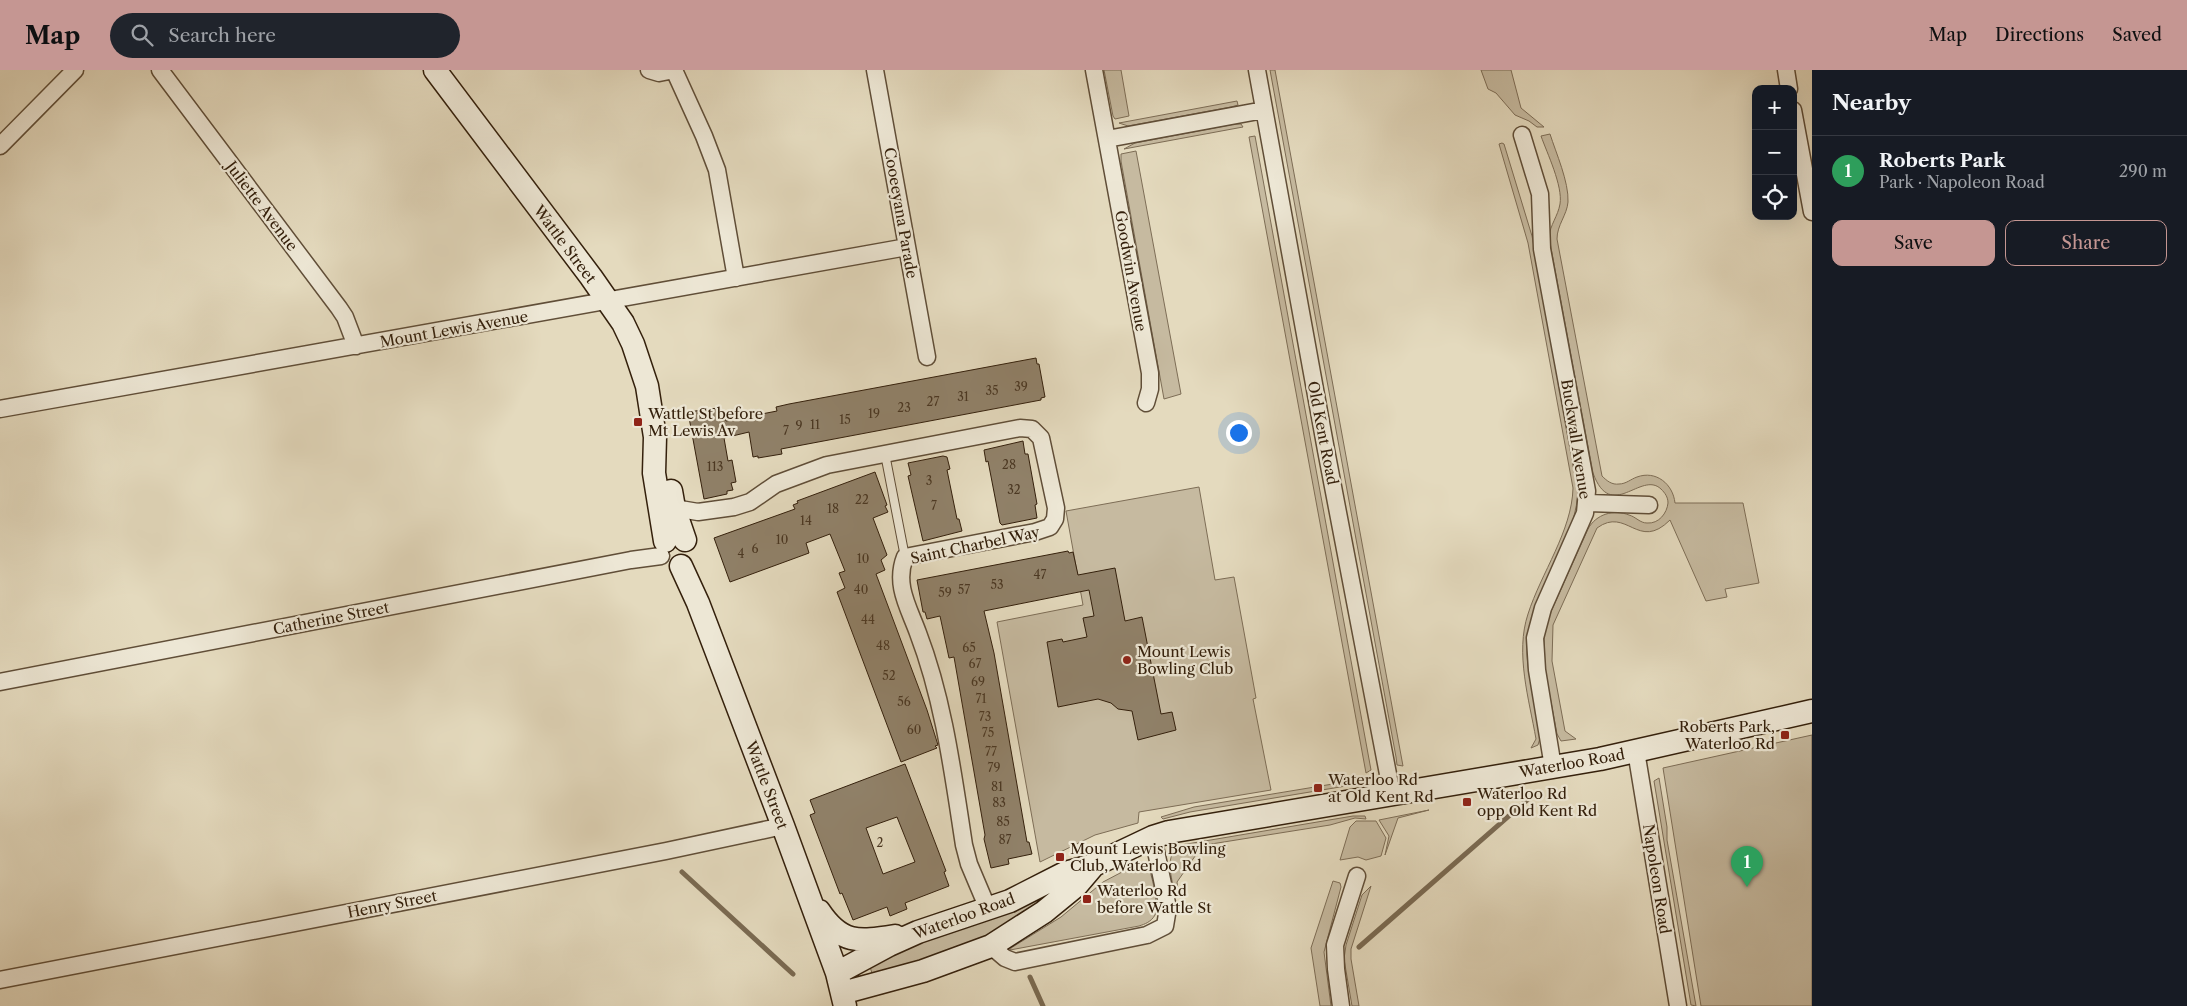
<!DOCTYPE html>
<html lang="en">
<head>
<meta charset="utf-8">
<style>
	body { margin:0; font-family:"Libre Caslon Text",serif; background:#20242c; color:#f1f3f6 }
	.controls { position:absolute; right:15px; top:15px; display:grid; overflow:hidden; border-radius:10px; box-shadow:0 5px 20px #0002 }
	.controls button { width:45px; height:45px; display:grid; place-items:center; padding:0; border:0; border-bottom:1px solid #363941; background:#171b24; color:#f1f3f6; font:25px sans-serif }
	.you { position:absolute; left:1238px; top:362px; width:18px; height:18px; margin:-12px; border:4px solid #fff; border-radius:50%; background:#1a73e8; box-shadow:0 0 0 8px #1a73e833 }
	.badge { display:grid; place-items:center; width:32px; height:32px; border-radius:50%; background:#c59692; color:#fff; font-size:16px; font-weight:700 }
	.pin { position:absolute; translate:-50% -41px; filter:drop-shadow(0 1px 2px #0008) }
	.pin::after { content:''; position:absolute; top:26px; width:18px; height:15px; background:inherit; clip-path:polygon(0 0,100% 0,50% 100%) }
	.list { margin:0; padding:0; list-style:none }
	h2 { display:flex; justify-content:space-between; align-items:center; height:65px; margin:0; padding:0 20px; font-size:21px }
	h2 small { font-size:16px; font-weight:400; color:#9ea1a6 }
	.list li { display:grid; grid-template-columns:32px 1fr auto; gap:15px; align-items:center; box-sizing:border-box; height:70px; padding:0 20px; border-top:1px solid #363941 }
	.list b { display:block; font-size:19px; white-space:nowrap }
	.list p { margin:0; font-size:16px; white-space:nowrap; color:#9ea1a6 }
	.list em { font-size:16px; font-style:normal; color:#9ea1a6 }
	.actions { display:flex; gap:10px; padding:15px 20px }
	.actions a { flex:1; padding:11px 0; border:1px solid #c59692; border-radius:10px; text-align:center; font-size:18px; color:#c59692 }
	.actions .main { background:#c59692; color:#111 }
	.icon { flex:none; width:28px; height:28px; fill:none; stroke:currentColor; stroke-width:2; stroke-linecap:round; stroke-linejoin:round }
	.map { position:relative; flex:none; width:1812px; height:936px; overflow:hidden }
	header { display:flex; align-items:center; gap:30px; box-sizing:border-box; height:70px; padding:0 25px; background:#c59692; color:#111 }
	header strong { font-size:24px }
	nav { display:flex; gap:28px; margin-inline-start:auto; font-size:18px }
	.search { width:350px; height:45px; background:#20242c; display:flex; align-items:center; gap:12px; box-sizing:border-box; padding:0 18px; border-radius:28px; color:#9ea1a6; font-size:19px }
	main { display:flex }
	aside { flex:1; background:#171b24 }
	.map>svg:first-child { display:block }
	.green { fill:#c6baa0; stroke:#7d6d56 }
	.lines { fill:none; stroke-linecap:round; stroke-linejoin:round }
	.stream { stroke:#7a6a52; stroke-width:5 }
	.building { fill:#908169; stroke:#34200c; fill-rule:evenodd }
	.lane-casing { stroke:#604e38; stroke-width:10 }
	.street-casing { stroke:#604e38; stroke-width:19 }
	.secondary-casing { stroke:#34200c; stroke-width:25 }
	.lane { stroke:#ede7d5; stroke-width:8 }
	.street { stroke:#ede7d5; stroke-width:16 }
	.secondary { stroke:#ede7d5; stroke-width:22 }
	.poi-dot { fill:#8f2418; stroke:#ede7d5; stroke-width:2 }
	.labels { text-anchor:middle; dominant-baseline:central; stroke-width:4.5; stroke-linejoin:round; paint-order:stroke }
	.number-label { font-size:12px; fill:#4b3823 }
	.street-label { font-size:15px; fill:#34200c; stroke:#ede7d5 }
	.poi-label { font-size:15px; fill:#34200c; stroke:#ede7d5; text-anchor:start }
</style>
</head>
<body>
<header>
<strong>Map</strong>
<div class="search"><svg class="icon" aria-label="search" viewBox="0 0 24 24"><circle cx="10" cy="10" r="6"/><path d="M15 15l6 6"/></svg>Search here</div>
<nav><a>Map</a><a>Directions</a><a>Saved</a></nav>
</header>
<main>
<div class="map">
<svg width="1812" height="936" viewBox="0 0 1812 936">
	<rect width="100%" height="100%" fill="#e4dabe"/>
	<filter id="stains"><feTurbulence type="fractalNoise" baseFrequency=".004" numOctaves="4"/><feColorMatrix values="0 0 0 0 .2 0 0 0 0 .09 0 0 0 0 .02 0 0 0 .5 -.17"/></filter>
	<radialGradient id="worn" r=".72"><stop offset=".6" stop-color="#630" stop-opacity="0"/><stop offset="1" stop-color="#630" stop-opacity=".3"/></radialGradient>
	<path class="green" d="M1104,0H1121L1129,46L1115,49L1113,46Z
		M1270,0H1275L1403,696L1397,695L1396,687Z
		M1481,0H1511L1521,38L1544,57H1537L1529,51L1515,45L1496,23L1488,19Z
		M1237,31L1238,35L1231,37L1128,56L1119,53Z
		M1235,54H1241L1243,57L1124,79L1135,73Z
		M1550,64C1556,83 1569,112 1568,132C1567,145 1557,155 1557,169L1602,406C1607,411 1612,415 1619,414C1626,414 1631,409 1637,407C1656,400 1673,414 1675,433H1743L1759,513L1725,519L1727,527L1706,531L1670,450C1638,482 1627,436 1597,458L1553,555L1552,591L1565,661L1576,669L1561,671L1557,664L1545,600L1544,567L1549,546L1588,459C1596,444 1614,439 1629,445C1636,447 1640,453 1647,453C1659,454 1667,443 1668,433C1668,427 1665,423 1661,419C1641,400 1611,453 1593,403L1549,167C1550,155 1558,146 1560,134C1563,116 1547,83 1541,66Z
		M1255,66L1371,700L1366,703L1249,67Z
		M1502,73L1504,74L1532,166L1578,417C1578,467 1540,509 1529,558C1521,594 1538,632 1540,668L1538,675L1531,678L1536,669C1529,629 1515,583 1528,544C1541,503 1572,461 1573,418L1528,173L1499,74Z
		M1136,81L1181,324L1164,329L1121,91V84Z
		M1199,417L1215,510L1234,507L1256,628L1253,629L1271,720L1139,742L1138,753L1095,765L1040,792L997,552L1083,535L1066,441Z
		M1812,665V936H1701L1663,698Z
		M1659,708L1667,757V770L1696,936L1691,935L1654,711Z
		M1357,710L1358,714L1190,742L1163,749L1161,747L1194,737Z
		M1429,740L1398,748L1385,785L1389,766L1379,750Z
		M1353,746H1365L1366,749L1355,748L1330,755L1205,775L1200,779L1177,812L1179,826L1175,824C1172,809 1163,784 1181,775Z
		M1356,751H1376L1386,768L1381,786L1366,790L1358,787L1340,790L1350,757Z
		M1141,792L1147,794C1152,803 1159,836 1155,845C1151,852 1145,854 1139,856L1010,880L1011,878L1061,847L1103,812Z
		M1333,811L1340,813L1341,817L1324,882L1331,936H1320L1311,878Z
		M1371,816L1351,879V889L1359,936H1352L1344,889L1346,875L1362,825Z
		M1051,819L1054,823L1033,839L971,875L873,906L869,894Z"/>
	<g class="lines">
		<path class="stream" d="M682,802L793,904
			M1359,877L1534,724
			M1030,907L1043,936"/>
	</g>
	<path class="building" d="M1036,288L1037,294H1039L1045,327L1041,328V330L781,379L782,384L758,388V386L753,387L749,362L724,368L728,391L732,390L736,412L731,413L733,420L727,421V424L704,429L688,342L718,338L720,346L724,345L726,351L777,341L776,337L789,334Z
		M1023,371L1025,384H1028L1037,434L1035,435L1037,448L1002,455L1000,453L988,391L986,392L984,380Z
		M943,386L947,387L950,399L947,400L957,449H959L962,461L923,471L908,406L911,405L908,393Z
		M875,402L887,435L885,436L888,442L873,448L887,485L881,490L885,500L876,504L927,640L938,675L935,676L937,678L901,692L837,522L845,518L839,503L845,501L830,464L806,473L809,483L730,512L714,468L795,439L793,435L798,433L797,431Z
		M1068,481L1069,483L1073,482L1078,505L1115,498L1125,551L1142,547L1161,644L1172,642L1176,660L1138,670L1132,641L1118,639L1111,633L1098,629L1058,637L1047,572L1062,569L1063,572L1087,567L1083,548L1094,546L1089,520L984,541L994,583L1027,772H1029L1032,784L1008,789L1009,794L991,798L984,769L985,765L954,587L949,588L940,546L927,549L925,542H923L917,510Z
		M905,694L946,801L944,802L949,816L905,833L907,839L890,846L887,837L853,850L842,823L840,824L810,745L815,743L810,730ZM897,747L915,792L883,804L866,758Z"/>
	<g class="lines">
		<g class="lane-casing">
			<path id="lane" d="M885,384L905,487"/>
		</g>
		<g class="street-casing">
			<path id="street" d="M160,0L339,238L345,247L356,276
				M649,0L659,3L674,0
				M674,0L704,66L717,100L736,208
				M875,0L927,287
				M1094,0L1150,303V319L1146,333
				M1257,0L1326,380L1392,725
				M1786,0L1789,19
				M1793,40L1812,142
				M1522,65L1540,124L1542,179L1587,421L1585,443L1543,538L1535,568L1537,600L1553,697
				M1107,69L1264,40
				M0,76L75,0
				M0,339L907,177
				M1588,433L1649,435
				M674,438L698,442L734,437L750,432L776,414L827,395L1020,358L1032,359L1041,368L1056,438L1055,449L1050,457L1035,462L905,487C894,515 909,538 918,563C944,631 953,704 964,775L969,794L988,839
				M0,612L631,490L661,486
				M1636,681L1678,936
				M991,876L1005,888L1015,892L1147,865L1165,856L1168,838L1153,767
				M0,910L666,781L783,756
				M1341,936L1336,899L1335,875L1357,806"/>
		</g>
		<g class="secondary-casing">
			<path id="secondary" d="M435,0L591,207L623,253L633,274L647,316L655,367L654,403L665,471
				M671,421L674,438L685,470
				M681,496L698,533L783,756L837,903L845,936
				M819,841C841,874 858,872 895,866
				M837,903L889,875L918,862L1010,831L1065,803L1094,795L1153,767L1169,762L1600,689L1812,641
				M842,923L923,901L991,876L1044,842L1077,815L1094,795"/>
		</g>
		<use href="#lane" class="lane"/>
		<use href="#street" class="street"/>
		<use href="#secondary" class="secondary"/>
	</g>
	<g class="poi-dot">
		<rect x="633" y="347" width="10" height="10" rx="2.5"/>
		<circle cx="1127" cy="590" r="5"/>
		<rect x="1780" y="660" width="10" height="10" rx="2.5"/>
		<rect x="1313" y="713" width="10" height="10" rx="2.5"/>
		<rect x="1462" y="727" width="10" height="10" rx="2.5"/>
		<rect x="1055" y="782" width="10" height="10" rx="2.5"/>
		<rect x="1082" y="824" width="10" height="10" rx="2.5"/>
	</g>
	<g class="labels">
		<g class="number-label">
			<text x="1021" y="316">39</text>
			<text x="992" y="320">35</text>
			<text x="963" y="326">31</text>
			<text x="933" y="331">27</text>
			<text x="904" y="337">23</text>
			<text x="874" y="343">19</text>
			<text x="845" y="349">15</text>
			<text x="815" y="354">11</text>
			<text x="799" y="355">9</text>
			<text x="786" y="360">7</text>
			<text x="1009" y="394">28</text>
			<text x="715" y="396">113</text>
			<text x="929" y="410">3</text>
			<text x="1014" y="419">32</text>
			<text x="862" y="429">22</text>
			<text x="934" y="435">7</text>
			<text x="833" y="438">18</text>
			<text x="806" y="450">14</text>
			<text x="782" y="469">10</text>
			<text x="755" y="478">6</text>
			<text x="741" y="483">4</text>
			<text x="863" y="488">10</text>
			<text x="1040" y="504">47</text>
			<text x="997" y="514">53</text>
			<text x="861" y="519">40</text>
			<text x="964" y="519">57</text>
			<text x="945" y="522">59</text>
			<text x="868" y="549">44</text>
			<text x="883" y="575">48</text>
			<text x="969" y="577">65</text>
			<text x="975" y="593">67</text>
			<text x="889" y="605">52</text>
			<text x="978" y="611">69</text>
			<text x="981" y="628">71</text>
			<text x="904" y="631">56</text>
			<text x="985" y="646">73</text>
			<text x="914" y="659">60</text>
			<text x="988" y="662">75</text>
			<text x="991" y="681">77</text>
			<text x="994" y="697">79</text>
			<text x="997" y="716">81</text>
			<text x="999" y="732">83</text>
			<text x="1003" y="751">85</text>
			<text x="1005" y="769">87</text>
			<text x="880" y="772">2</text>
		</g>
		<g class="street-label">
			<text transform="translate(262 136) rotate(53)">Juliette Avenue</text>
			<text transform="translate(901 143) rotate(80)">Cooeeyana Parade</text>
			<text transform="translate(565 174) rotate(53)">Wattle Street</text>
			<text transform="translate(1131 201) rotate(80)">Goodwin Avenue</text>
			<text transform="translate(454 259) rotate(-10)">Mount Lewis Avenue</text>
			<text transform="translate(1323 363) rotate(79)">Old Kent Road</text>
			<text transform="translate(1576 369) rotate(81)">Buckwall Avenue</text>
			<text transform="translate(975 475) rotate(-12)">Saint Charbel Way</text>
			<text transform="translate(331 548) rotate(-11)">Catherine Street</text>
			<text transform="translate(1572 693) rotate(-10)">Waterloo Road</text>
			<text transform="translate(767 715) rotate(69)">Wattle Street</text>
			<text transform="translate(1657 809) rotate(81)">Napoleon Road</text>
			<text transform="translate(392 834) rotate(-11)">Henry Street</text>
			<text transform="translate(964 846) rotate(-20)">Waterloo Road</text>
		</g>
		<g class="poi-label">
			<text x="648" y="343">Wattle St before<tspan x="648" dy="17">Mt Lewis Av</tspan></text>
			<text x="1137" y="581">Mount Lewis<tspan x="1137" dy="17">Bowling Club</tspan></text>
			<text x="1775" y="656" text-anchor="end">Roberts Park,<tspan x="1775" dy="17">Waterloo Rd</tspan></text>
			<text x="1328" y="709">Waterloo Rd<tspan x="1328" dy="17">at Old Kent Rd</tspan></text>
			<text x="1477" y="723">Waterloo Rd<tspan x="1477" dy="17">opp Old Kent Rd</tspan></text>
			<text x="1070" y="778">Mount Lewis Bowling<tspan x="1070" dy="17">Club, Waterloo Rd</tspan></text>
			<text x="1097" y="820">Waterloo Rd<tspan x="1097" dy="17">before Wattle St</tspan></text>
		</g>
	</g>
	<rect width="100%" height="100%" filter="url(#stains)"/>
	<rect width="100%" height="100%" fill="url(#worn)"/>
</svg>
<div class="controls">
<button>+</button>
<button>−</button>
<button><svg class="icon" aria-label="locate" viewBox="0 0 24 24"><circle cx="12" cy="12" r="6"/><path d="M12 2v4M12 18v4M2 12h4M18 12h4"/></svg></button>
</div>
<div class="you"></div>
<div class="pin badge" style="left:1747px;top:817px;background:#2e9e5b">1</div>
</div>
<aside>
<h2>Nearby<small></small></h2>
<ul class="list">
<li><span class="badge" style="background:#2e9e5b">1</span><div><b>Roberts Park</b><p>Park · Napoleon Road</p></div><em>290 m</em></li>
</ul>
<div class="actions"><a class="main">Save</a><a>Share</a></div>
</aside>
</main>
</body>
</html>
